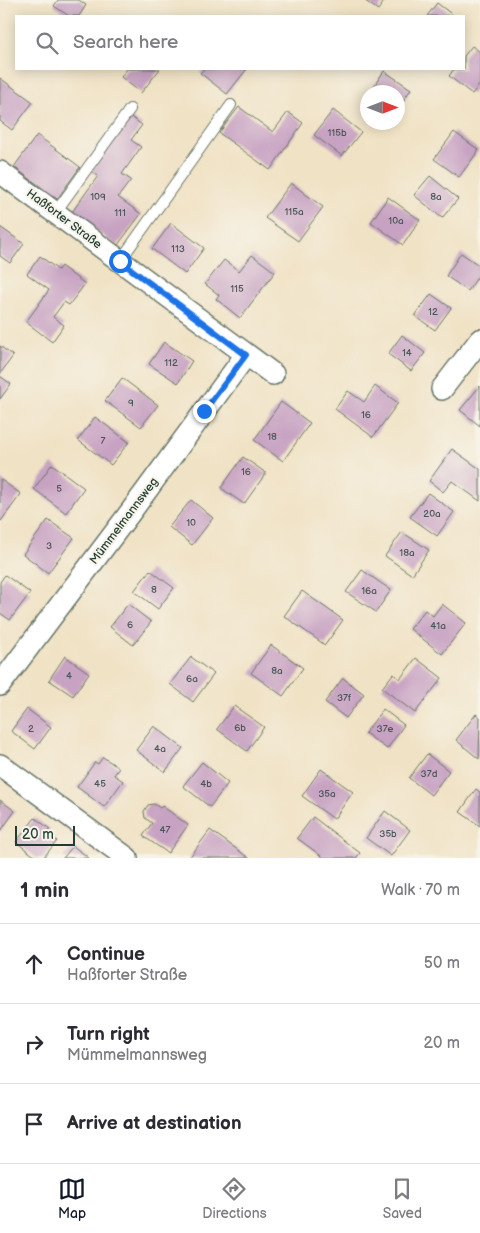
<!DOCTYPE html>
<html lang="en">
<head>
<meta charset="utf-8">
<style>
	body { margin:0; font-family:"Balsamiq Sans",sans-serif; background:#f7f7f7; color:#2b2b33 }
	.compass { position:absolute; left:360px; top:85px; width:45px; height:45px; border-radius:50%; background:#fff; box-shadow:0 2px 12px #0003; rotate:90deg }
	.scale { position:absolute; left:15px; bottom:12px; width:60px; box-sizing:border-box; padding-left:5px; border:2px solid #1f3d34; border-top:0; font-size:14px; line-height:18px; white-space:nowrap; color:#1f3d34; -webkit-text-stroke:4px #f7f3e8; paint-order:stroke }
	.stop { position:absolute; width:15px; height:15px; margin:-11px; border:4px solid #1a73e8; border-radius:50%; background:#fff }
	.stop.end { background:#1a73e8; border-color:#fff; box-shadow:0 1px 5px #0008 }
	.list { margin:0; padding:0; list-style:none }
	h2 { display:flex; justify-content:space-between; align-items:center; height:65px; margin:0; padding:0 20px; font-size:21px }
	h2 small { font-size:16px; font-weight:400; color:#7c7c81 }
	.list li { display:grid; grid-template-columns:32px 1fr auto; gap:15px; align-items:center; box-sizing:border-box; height:80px; padding:0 20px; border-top:1px solid #e1e1e2 }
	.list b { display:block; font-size:19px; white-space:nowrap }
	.list p { margin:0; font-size:16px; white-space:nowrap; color:#7c7c81 }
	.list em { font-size:16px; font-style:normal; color:#7c7c81 }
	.icon { flex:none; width:28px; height:28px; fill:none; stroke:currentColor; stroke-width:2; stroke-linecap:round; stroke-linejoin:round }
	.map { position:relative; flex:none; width:480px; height:858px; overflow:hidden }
	.search { position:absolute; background:#fff; box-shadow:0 2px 12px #0003; left:15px; right:15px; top:15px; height:55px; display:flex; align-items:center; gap:12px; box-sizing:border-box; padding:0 18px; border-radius:0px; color:#7c7c81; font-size:19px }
	.sheet { height:305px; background:#fff }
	nav { display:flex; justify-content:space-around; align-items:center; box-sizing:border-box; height:70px; border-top:1px solid #e1e1e2; background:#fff; font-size:14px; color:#7c7c81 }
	nav a { display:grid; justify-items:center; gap:2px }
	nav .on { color:#111827 }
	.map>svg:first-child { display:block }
	.building { fill:#c7a2c2 }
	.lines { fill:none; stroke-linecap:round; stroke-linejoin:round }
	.service-casing { stroke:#687767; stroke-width:12 }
	.minor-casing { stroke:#687767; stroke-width:24 }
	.service { stroke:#fff; stroke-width:10 }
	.minor { stroke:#fff; stroke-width:21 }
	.route { stroke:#1a73e8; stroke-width:6 }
	.labels { text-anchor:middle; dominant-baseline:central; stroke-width:4; stroke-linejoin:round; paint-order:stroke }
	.number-label { font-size:10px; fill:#495658 }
	.street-label { font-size:12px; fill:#1f3d34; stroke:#f7f3e8 }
</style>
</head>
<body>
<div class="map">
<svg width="480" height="858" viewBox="0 0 480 858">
	<rect width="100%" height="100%" fill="#f7f3e8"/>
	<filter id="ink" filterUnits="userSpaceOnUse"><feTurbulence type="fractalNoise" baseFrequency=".02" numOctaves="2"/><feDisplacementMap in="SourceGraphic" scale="10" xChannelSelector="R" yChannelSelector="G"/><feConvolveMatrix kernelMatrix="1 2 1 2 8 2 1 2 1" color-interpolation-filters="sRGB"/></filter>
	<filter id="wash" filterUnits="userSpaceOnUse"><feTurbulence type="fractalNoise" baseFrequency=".0096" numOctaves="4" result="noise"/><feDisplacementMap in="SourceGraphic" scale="20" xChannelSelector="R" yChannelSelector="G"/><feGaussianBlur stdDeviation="1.12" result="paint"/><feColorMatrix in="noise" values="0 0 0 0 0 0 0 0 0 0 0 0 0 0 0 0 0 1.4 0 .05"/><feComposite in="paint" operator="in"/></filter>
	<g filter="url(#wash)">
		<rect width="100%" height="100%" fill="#f0e2c5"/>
		<g id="blocks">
			<path class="building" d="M58,0H79L86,5L79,16H69L54,6Z
				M364,0H385L378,10Z
				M437,3L454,16H427Z
				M472,46L480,52V84L472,94L449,76L454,69H464V56Z
				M127,69H160L141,93L121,77Z
				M204,69H247L227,94L200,73Z
				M384,71L411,89L398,109V92H370Z
				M0,78L33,102L12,130L0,121Z
				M239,107L273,132L288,112L303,123L270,170L219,133Z
				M333,110L361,132L342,156L314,135Z
				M131,117L142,125L131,140L141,147L122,174L131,180L118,197L141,214L117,246L72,212L98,176L91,171Z
				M454,132L479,150L459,177L434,159Z
				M37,135L80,167L57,199L14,167Z
				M430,176L458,199L442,218L414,195Z
				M291,183L323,207L298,241L265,218Z
				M388,197L420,220L403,245L371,222Z
				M171,223L204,248L185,274L152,249Z
				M0,227L24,244L10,263L0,256Z
				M461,253L480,266V273L468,291L446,276Z
				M252,255L275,272L240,318L216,299L219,295L205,284L224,260L239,271Z
				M40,256L58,270L61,266L85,284L69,305L64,302L53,317L64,325L52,342L26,322L49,290L27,274Z
				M431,294L451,308L435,330L415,316Z
				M402,335L425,353L411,371L388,354Z
				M164,342L192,361L178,383L149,364Z
				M0,346L13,356L0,374Z
				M0,376L11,384L0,399Z
				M122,378L158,405L141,427L105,401Z
				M375,386L398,403L373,437L335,409L348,391L364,402Z
				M480,386V426L460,410Z
				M281,402L310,423L283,461L254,440Z
				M95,417L129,442L111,465L78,440Z
				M452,449L480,469V501L452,481L443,492L429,481Z
				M243,457L266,473L244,504L221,488Z
				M52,464L84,488L66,513L34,489Z
				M0,479L21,494L1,521L0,520Z
				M428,493L454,512L437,536L410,517Z
				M191,500L213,518L192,545L169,527Z
				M48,520L74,538L48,573L23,554Z
				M402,532L429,550L412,575L385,556Z
				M150,570L174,588L158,609L134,591Z
				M362,570L391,590L376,612L346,592Z
				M5,575L30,593L10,620L0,613V582Z
				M302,591L343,620L325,645L284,616Z
				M128,604L151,622L133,645L110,627Z
				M442,604L466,623L442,654L410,629L425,610L433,616Z
				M271,645L303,668L283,696L251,673Z
				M65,656L89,673L73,696L49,680Z
				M191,657L214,674L193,702L170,684Z
				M416,658L442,678L415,713L382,688L393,674L400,679Z
				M343,678L364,694L346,718L325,702Z
				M234,706L264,727L247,751L217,729Z
				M27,709L51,727L35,749L11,731Z
				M383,709L404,725L387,749L365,733Z
				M476,714L480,717L479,759L456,740Z
				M154,726L183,748L165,772L136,750Z
				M427,754L449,771L431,795L409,778Z
				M103,757L119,768L114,775L123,781L104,807L77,787L95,762L98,764Z
				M202,762L228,783L210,807L183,786Z
				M321,769L353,792L334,819L302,796Z
				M476,789L480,792V826L460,812Z
				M0,800L15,811L0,832Z
				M154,804L160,808L162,806L188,825L168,853L143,836L152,823L145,818L144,811L148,805Z
				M385,811L410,830L391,856L366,838Z
				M313,817L360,853L356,858H324L297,838Z
				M35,818L50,829L47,833L57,841L43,858H37L16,842Z
				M210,830L249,858H189Z
				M73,846L89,858H63Z"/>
		</g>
	</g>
	<g filter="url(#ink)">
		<use href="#blocks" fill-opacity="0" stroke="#687767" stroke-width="1"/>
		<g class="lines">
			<g class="service-casing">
				<path id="service" d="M55,213L130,109
					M120,261L231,105"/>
			</g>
			<g class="minor-casing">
				<path id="minor" d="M0,172L273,374
					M442,389L480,340
					M0,685L132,510L246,355
					M0,765L127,858"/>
			</g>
			<use href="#service" class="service"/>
			<use href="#minor" class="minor"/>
		</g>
	</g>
	<g class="lines" filter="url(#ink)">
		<path class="route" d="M120,261L246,355L204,411"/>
	</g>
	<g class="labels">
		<g class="number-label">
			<text x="337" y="133">115b</text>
			<text x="98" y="197">109</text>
			<text x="436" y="197">8a</text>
			<text x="294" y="212">115a</text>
			<text x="120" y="213">111</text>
			<text x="396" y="221">10a</text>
			<text x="178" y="249">113</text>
			<text x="237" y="289">115</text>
			<text x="433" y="312">12</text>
			<text x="407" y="353">14</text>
			<text x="171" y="363">112</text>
			<text x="131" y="403">9</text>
			<text x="366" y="415">16</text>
			<text x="272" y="437">18</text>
			<text x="103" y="441">7</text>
			<text x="246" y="472">16</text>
			<text x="59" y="489">5</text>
			<text x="432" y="514">20a</text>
			<text x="191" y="523">10</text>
			<text x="49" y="546">3</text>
			<text x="407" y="553">18a</text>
			<text x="154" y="590">8</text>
			<text x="369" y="591">16a</text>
			<text x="130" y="625">6</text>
			<text x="438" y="626">41a</text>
			<text x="277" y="671">8a</text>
			<text x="69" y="676">4</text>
			<text x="192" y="679">6a</text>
			<text x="344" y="698">37f</text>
			<text x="240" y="728">6b</text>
			<text x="31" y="729">2</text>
			<text x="385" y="729">37e</text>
			<text x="160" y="749">4a</text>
			<text x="429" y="774">37d</text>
			<text x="100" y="784">45</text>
			<text x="206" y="784">4b</text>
			<text x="327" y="794">35a</text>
			<text x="165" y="830">47</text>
			<text x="388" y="834">35b</text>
		</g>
		<g class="street-label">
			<text transform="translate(64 219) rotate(37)">Haßforter Straße</text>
			<text transform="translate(124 521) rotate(-53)">Mümmelmannsweg</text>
		</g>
	</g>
</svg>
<svg class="compass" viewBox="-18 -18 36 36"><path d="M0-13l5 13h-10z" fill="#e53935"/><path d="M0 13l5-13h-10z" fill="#7c7c81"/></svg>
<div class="scale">20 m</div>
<div class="stop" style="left:120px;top:261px"></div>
<div class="stop end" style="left:204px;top:411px"></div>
<div class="search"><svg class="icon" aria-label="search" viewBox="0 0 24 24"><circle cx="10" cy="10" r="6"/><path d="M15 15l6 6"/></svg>Search here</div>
</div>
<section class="sheet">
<h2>1 min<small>Walk · 70 m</small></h2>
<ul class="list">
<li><svg class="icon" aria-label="ahead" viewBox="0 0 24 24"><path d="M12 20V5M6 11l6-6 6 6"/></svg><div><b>Continue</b><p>Haßforter Straße</p></div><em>50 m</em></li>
<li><svg class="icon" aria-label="right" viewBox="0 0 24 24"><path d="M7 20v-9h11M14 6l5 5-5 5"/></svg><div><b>Turn right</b><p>Mümmelmannsweg</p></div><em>20 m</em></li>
<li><svg class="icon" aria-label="arrive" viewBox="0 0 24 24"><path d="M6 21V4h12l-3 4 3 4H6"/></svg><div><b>Arrive at destination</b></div></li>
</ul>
</section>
<nav>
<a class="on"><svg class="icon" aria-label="map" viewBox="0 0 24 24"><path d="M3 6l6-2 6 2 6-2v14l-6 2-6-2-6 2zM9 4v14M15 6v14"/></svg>Map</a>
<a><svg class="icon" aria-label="directions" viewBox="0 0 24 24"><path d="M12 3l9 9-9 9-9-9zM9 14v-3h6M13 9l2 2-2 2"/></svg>Directions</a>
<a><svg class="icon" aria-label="saved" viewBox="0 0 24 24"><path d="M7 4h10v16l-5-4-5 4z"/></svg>Saved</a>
</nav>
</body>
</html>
